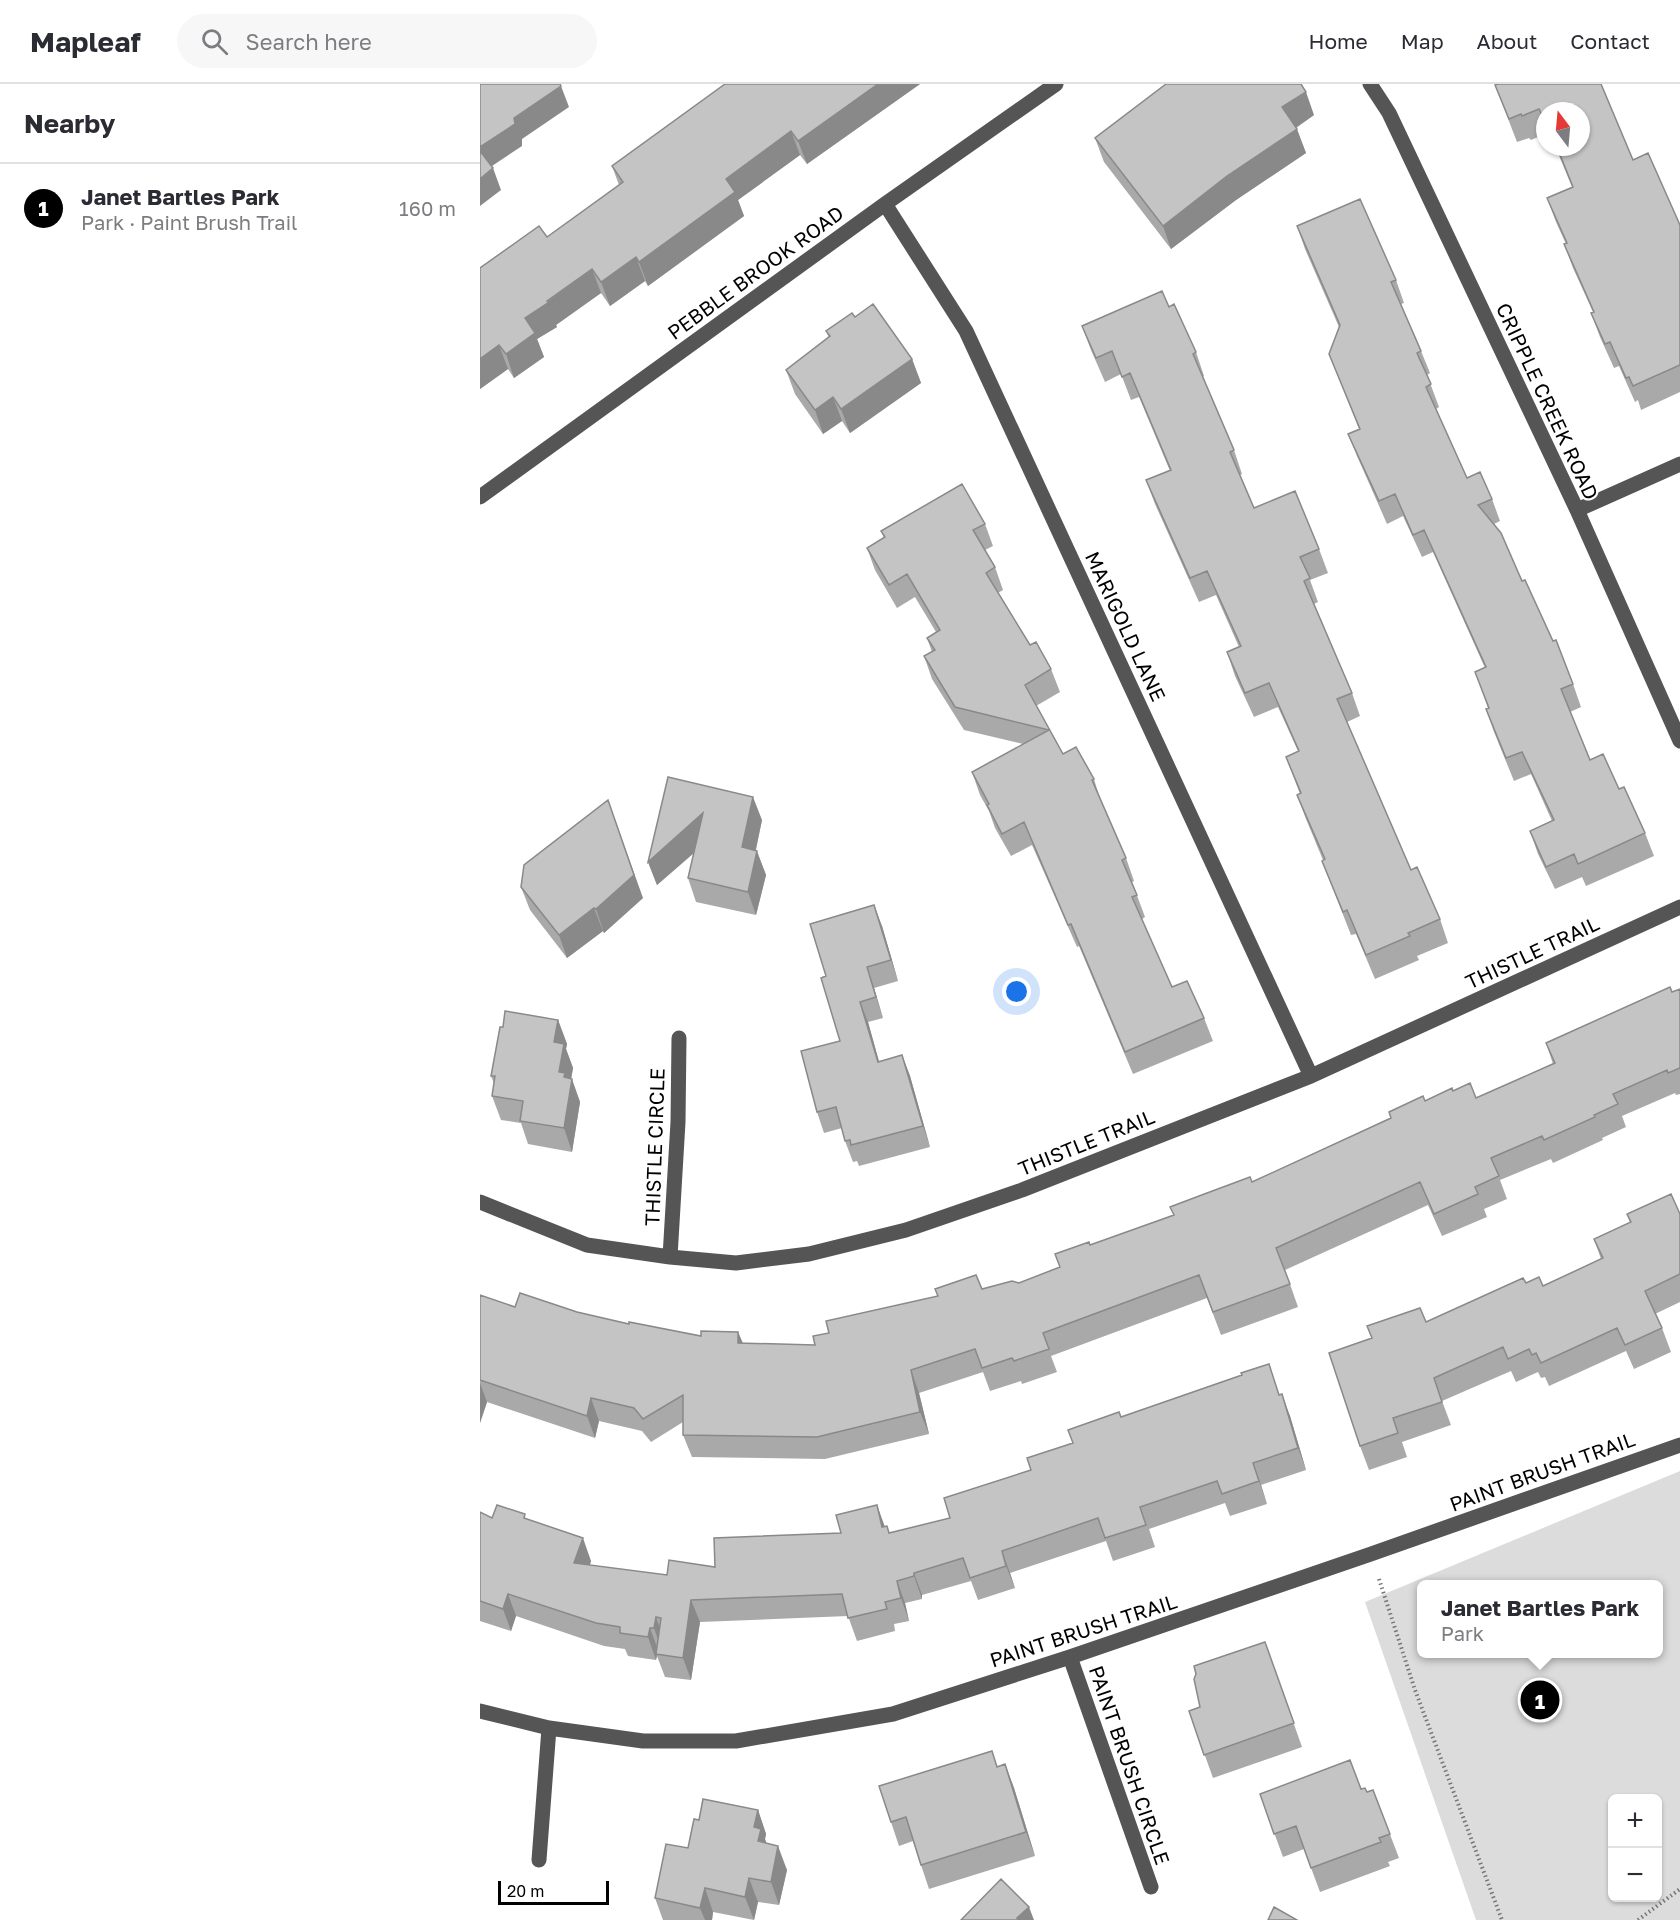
<!DOCTYPE html>
<html lang="en">
<head>
<meta charset="utf-8">
<style>
	body { margin:0; font-family:"Golos Text",sans-serif; background:#f7f7f7; color:#2b2b33 }
	.controls { position:absolute; right:18px; bottom:18px; display:grid; overflow:hidden; border-radius:9px; box-shadow:0 2px 4px #0004 }
	.controls button { width:54px; height:54px; display:grid; place-items:center; padding:0; border:0; border-bottom:2px solid #e1e1e2; background:#fff; color:#2b2b33; font:30px sans-serif }
	.compass { position:absolute; left:1056px; top:18px; width:54px; height:54px; border-radius:50%; background:#fff; box-shadow:0 2px 4px #0004; rotate:344deg }
	.scale { position:absolute; left:18px; bottom:15px; width:111px; box-sizing:border-box; padding-left:6px; border:3px solid #000; border-top:0; font-size:16px; line-height:21px; white-space:nowrap; color:#000; -webkit-text-stroke:4px #fff; paint-order:stroke }
	.you { position:absolute; left:537px; top:908px; width:21px; height:21px; margin:-15px; border:4px solid #fff; border-radius:50%; background:#1a73e8; box-shadow:0 0 0 9px #1a73e833 }
	.badge { display:grid; place-items:center; width:39px; height:39px; border-radius:50%; background:#000; color:#fff; font-size:20px; font-weight:700 }
	.pin { position:absolute; translate:-50% -50%; border:3px solid #fff; box-shadow:0 2px 6px #0006 }
	.popup { position:absolute; left:937px; top:1496px; width:246px; height:78px; box-sizing:border-box; display:grid; place-content:center; border-radius:9px; background:#fff; filter:drop-shadow(0 2px 4px #0005); font-size:20px; white-space:nowrap; color:#7c7c81 }
	.popup b { font-size:22px; color:#2b2b33 }
	.popup::after { content:''; position:absolute; left:50%; top:100%; margin-left:-12px; border:12px solid transparent; border-top-color:#fff }
	.list { margin:0; padding:0; list-style:none }
	h2 { display:flex; justify-content:space-between; align-items:center; height:78px; margin:0; padding:0 24px; font-size:26px }
	h2 small { font-size:20px; font-weight:400; color:#7c7c81 }
	.list li { display:grid; grid-template-columns:39px 1fr auto; gap:18px; align-items:center; box-sizing:border-box; height:90px; padding:0 24px; border-top:2px solid #e1e1e2 }
	.list b { display:block; font-size:22px; white-space:nowrap }
	.list p { margin:0; font-size:20px; white-space:nowrap; color:#7c7c81 }
	.list em { font-size:20px; font-style:normal; color:#7c7c81 }
	.icon { flex:none; width:33px; height:33px; fill:none; stroke:currentColor; stroke-width:2; stroke-linecap:round; stroke-linejoin:round }
	.map { position:relative; flex:none; width:1200px; height:1836px; overflow:hidden }
	header { display:flex; align-items:center; gap:36px; box-sizing:border-box; height:84px; padding:0 30px; background:#fff; border-bottom:2px solid #e1e1e2 }
	header strong { font-size:28px }
	nav { display:flex; gap:33px; margin-inline-start:auto; font-size:21px }
	.search { width:420px; height:54px; background:#f7f7f7; display:flex; align-items:center; gap:15px; box-sizing:border-box; padding:0 21px; border-radius:33px; color:#7c7c81; font-size:22px }
	main { display:flex }
	aside { flex:1; background:#fff }
	.map>svg:first-child { display:block }
	.green { fill:#dcdcdc; fill-rule:evenodd }
	.lines { fill:none; stroke-linecap:round; stroke-linejoin:round }
	.path { stroke:#777; stroke-width:4; stroke-dasharray:1.5 3; stroke-linecap:butt }
	.minor { stroke:#555; stroke-width:15 }
	.wall { fill:#a9a9a9 }
	.shaded-wall { fill:#898989 }
	.building { fill:#c4c4c4; stroke:#898989; stroke-width:1.5 }
	.labels { text-anchor:middle; dominant-baseline:central; stroke-width:4.5; stroke-linejoin:round; paint-order:stroke }
	.street-label { font-size:20px; fill:#000; stroke:#fff }
</style>
</head>
<body>
<header>
<strong>Mapleaf</strong>
<div class="search"><svg class="icon" aria-label="search" viewBox="0 0 24 24"><circle cx="10" cy="10" r="6"/><path d="M15 15l6 6"/></svg>Search here</div>
<nav><a>Home</a><a>Map</a><a>About</a><a>Contact</a></nav>
</header>
<main>
<aside>
<h2>Nearby<small></small></h2>
<ul class="list">
<li><span class="badge">1</span><div><b>Janet Bartles Park</b><p>Park · Paint Brush Trail</p></div><em>160 m</em></li>
</ul>
</aside>
<div class="map">
<svg width="1200" height="1836" viewBox="0 0 1200 1836">
	<rect width="100%" height="100%" fill="#fff"/>
	<path class="green" d="M1200,1387V1836H996L885,1518ZM942,1500H1178V1570H942ZM1132,1714H1178V1814H1132Z"/>
	<g class="lines">
		<path class="path" d="M899,1495L935,1606L1022,1836
			M1158,1836L1200,1805"/>
		<path class="minor" d="M890,0L909,29L1097,426L1200,657
			M405,120L486,247L831,992
			M0,413L405,120L576,0
			M1097,426L1200,380
			M0,1118L107,1161L190,1173L256,1179L329,1170L426,1146L542,1106L831,992L1200,823
			M190,1173L198,1038L199,954
			M590,1573L671,1803
			M0,1627L69,1644L163,1657H256L413,1630L590,1573L891,1470L1200,1361
			M59,1776L69,1644"/>
	</g>
	<path class="wall" d="M245,0H440L327,80L320,71L258,116L264,132L168,202L165,197L130,222L121,209L76,241L77,243L57,255L64,273L34,294L28,285L0,305V184L67,153L139,101L132,82Z
		M1018,0H1121L1153,76L1168,69L1200,141V308L1161,326L1158,316L1155,318L1139,282L1134,284L1120,253L1111,229L1113,228L1093,184L1084,160H1086L1076,138L1067,114L1092,103L1080,74L1075,63H1101V27H1065V50L1051,56L1049,54L1037,58L1015,1Z
		M834,31L816,44L826,69L756,116L691,165L624,78L615,54Z
		M817,142L916,196L924,219L921,220L941,267L950,289L947,291L959,323L956,325L987,394L1012,415L1020,437L1014,440L1073,557L1093,600L1101,623L1090,628L1110,676L1139,705L1165,749L1174,772L1106,802L1102,793L1075,805L1058,770L1050,747L1072,737L1051,690L1034,697L1014,648L1006,625L1008,624L995,588L1005,584L953,468L942,473L923,432L907,440L877,372L868,350L879,345L849,270L859,243L825,165Z
		M689,223L716,268L724,292L722,293L754,366L762,390L760,391L774,424L839,465L848,489L830,496L838,518L834,520L872,609L880,632L867,638L931,786L960,835L968,859L937,872L939,876L895,895L876,850L871,851L851,800L842,777L843,776L826,735L817,711L820,710L806,673L818,667L798,623L774,633L755,592L747,568L759,563L736,511L719,518L675,420L666,396L690,387L659,313L651,316L641,290L625,298L611,266L602,242Z
		M375,233L432,275L441,299L370,349L362,337L343,350L315,310L306,286L349,254L346,247Z
		M505,440L513,462L505,466L515,483L523,506L518,509L550,561L571,585L580,608L556,622L583,670L614,695L621,718L646,774L654,797L652,798L665,833L662,835L692,903L724,934L733,957L653,990L599,862L597,863L552,761L531,772L515,744L509,727L500,711L492,688L543,660L484,646L452,595L444,572L452,568L447,554L456,548L435,513L417,524L395,486L387,464L404,454L401,447Z
		M282,736L276,766L286,791L276,831L216,818L208,794L214,769L177,801L168,778Z
		M41,803L163,814L124,849L123,847L87,874L50,826Z
		M402,842L418,897L394,904L403,934L388,938L399,978L422,971L430,992L450,1063L379,1082L377,1077L373,1078L365,1057L362,1044L344,1049L337,1028L360,957L346,892Z
		M1200,905V1010L1196,1011L1195,1009L1142,1032L1146,1043L1122,1054L1123,1056L1073,1079L1071,1075L1020,1096L1027,1115L1004,1125L1007,1133L962,1152L948,1121L805,1186L818,1223L741,1251L727,1214L571,1272L577,1288L542,1300L541,1297L510,1307L503,1288L439,1309L449,1350L345,1375L212,1373L203,1351V1338L171,1358L162,1347L119,1337L115,1354L7,1318L0,1339V1211L35,1223L97,1228L149,1240L221,1252L258,1248L263,1259L335,1261L349,1249L502,1205L539,1199L580,1183L611,1161L694,1131L772,1098L911,1034L945,1017L973,1007L996,1014L1073,980L1066,959Z
		M78,936L87,960L86,965L93,984L91,994L100,1018L92,1068L48,1060L41,1039L21,1036L12,1012L14,999L11,992L23,943Z
		M1147,1130H1200V1218L1175,1230L1182,1244L1191,1268L1154,1285L1146,1267L1069,1302L1065,1293L1061,1294L1058,1288L1036,1298L1031,1287L962,1317L971,1341L922,1358L927,1373L889,1386L880,1362L946,1238L1046,1199L1063,1202L1121,1175L1114,1155L1150,1139Z
		M800,1311L810,1332L826,1386L781,1401L787,1420L750,1432L745,1419L669,1445L675,1463L633,1477L626,1457L530,1489L535,1504L498,1516L491,1497L442,1511V1515L425,1519L429,1537L414,1540L415,1547L377,1557L368,1532L220,1538L211,1596L185,1593L177,1572L176,1576L148,1572L145,1565L124,1562L36,1532L31,1547L0,1537V1428L12,1434L47,1435L111,1477L110,1481L187,1491L235,1483L361,1449L405,1442L409,1449L470,1434L551,1386L593,1359L641,1333Z
		M785,1558L822,1663L733,1694L709,1627L720,1623Z
		M525,1680L534,1704L555,1772L449,1805L433,1757L419,1762L411,1738L517,1683Z
		M881,1705L887,1708L893,1706L919,1774L908,1778L910,1782L840,1808L824,1765L803,1773L780,1710Z
		M278,1726L286,1750L285,1755L286,1759L307,1786L299,1821L278,1818L274,1836L233,1828L232,1836H183L175,1814L208,1764L219,1736Z"/>
	<path class="shaded-wall" d="M398,0H440L327,80L318,57Z
		M81,2L89,23L42,55V62L6,86L0,70V63L34,34Z
		M826,8L834,31L811,47L802,23Z
		M817,45L826,69L756,116L691,165L683,142L747,92Z
		M311,47L320,71L258,116L264,132L168,202L159,178L246,95Z
		M13,84L21,106L0,122V95Z
		M156,173L165,197L130,222L121,198Z
		M112,185L121,209L76,241L77,243L57,255L64,273L34,294L26,270L45,234Z
		M19,261L28,285L0,305V275Z
		M432,275L441,299L370,349L361,325Z
		M353,313L362,337L343,350L335,326Z
		M273,713L282,736L271,787L262,763Z
		M128,716L163,814L124,849L116,825Z
		M223,729L232,753L177,801L168,778Z
		M277,767L286,791L276,831L268,808Z
		M394,821L402,842L418,897L411,876Z
		M114,824L123,847L87,874L79,851Z
		M387,883L394,904L403,934L396,913Z
		M380,918L388,938L405,999L398,978Z
		M78,936L87,960L86,965L93,984L90,1002L92,995L100,1018L92,1068L84,1044L79,988L74,958Z
		M422,971L430,992L450,1063L443,1042Z
		M258,1248L267,1270L258,1259Z
		M431,1286L439,1309L449,1350L440,1328Z
		M0,1299L7,1318L0,1339Z
		M802,1310L810,1332L826,1386L818,1364Z
		M111,1314L119,1337L115,1354L107,1332Z
		M773,1379L781,1401L787,1420L779,1397Z
		M397,1421L405,1443H402Z
		M103,1454L111,1477L103,1501L94,1479Z
		M522,1467L530,1489L535,1504L526,1482Z
		M434,1489L442,1511V1515L434,1492Z
		M417,1497L425,1519L429,1537L421,1514Z
		M28,1510L36,1532L31,1547L23,1525Z
		M211,1516L220,1538L211,1596L203,1574Z
		M176,1533L184,1556L182,1567L174,1544Z
		M170,1544L178,1566L176,1576L168,1553Z
		M525,1680L534,1704L555,1772L546,1748Z
		M278,1726L286,1750L285,1755L290,1769L278,1757L274,1743Z
		M298,1762L307,1786L299,1821L291,1798Z
		M269,1794L278,1818L274,1836L265,1813Z
		M225,1804L233,1828L232,1836H225L220,1824Z
		M549,1823L554,1836H537V1834Z"/>
	<path class="building" d="M0,0H80L81,2L34,34L35,40L0,63Z
		M245,0H398L318,57L311,47L246,95L255,108L159,178L156,173L121,198L112,185L67,217L68,219L45,234L55,249L26,270L19,261L0,275V184L59,142L67,153L143,98L132,82Z
		M686,0H821L826,8L802,23L817,45L747,92L683,142L615,54Z
		M1018,0H1121L1153,76L1168,69L1200,141V281L1153,302L1149,293L1146,294L1130,258L1125,260L1111,229L1114,228L1084,160L1087,159L1067,114L1093,103L1077,63H1101V27H1065V37L1059,25L1042,32L1041,30L1029,35L1015,1Z
		M0,67L13,84L0,95Z
		M880,115L916,196L911,198L941,267L937,269L951,300L946,303L987,394L1000,388L1012,415L998,421L1021,449L1042,497L1045,496L1073,557L1076,556L1093,600L1081,605L1110,676L1123,670L1139,705L1144,703L1165,749L1098,780L1094,770L1066,783L1050,747L1074,736L1042,668L1026,674L1006,625L1009,624L995,588L1006,583L944,446L933,451L915,410L899,417L868,350L880,345L849,270L860,241L817,142Z
		M682,207L689,223L694,220L716,268L713,270L754,366L750,368L774,424L815,407L839,465L820,473L830,494L824,497L872,609L857,615L931,786L937,783L960,835L928,849L930,852L886,871L867,826L863,828L842,777L845,775L817,711L821,709L806,673L819,667L789,599L765,609L747,568L761,562L727,487L710,494L666,396L691,386L650,289L642,293L632,267L616,274L602,242Z
		M393,220L432,275L361,325L353,313L335,326L306,286L350,252L346,247L372,229L375,233Z
		M482,400L505,440L493,446L515,483L506,489L550,561L556,558L571,585L545,601L583,670L596,663L614,695L612,696L646,774L642,776L657,811L652,813L692,903L707,897L724,934L645,968L591,840L588,841L544,738L522,750L507,721L509,720L492,688L569,646L475,623L444,572L455,566L447,554L460,546L427,490L409,501L387,464L405,453L401,447Z
		M188,693L273,713L262,763L277,767L268,808L208,794L223,729L168,778Z
		M128,716L154,791L116,825L114,824L79,851L41,803L44,781Z
		M394,821L411,876L387,883L396,913L380,918L398,978L422,971L443,1042L371,1061L370,1056L365,1057L356,1023L337,1028L321,967L360,957L341,894L346,892L330,840Z
		M1190,903L1192,908L1200,905V984L1188,989L1187,986L1133,1010L1138,1020L1114,1031L1115,1033L1064,1056L1062,1052L1011,1074L1019,1092L995,1103L998,1110L954,1130L940,1098L796,1164L810,1200L733,1228L719,1191L563,1249L569,1265L534,1277L532,1274L502,1284L495,1265L431,1286L440,1328L337,1353L203,1351V1311L163,1335L154,1324L111,1314L107,1332L0,1296V1211L35,1223L40,1209L97,1228L149,1240V1238L221,1252V1247L258,1248V1259L335,1261L333,1252L349,1249L346,1237L458,1212L455,1205L496,1191L502,1205L532,1197L539,1199L580,1183L575,1170L609,1158L610,1161L694,1131L690,1123L727,1109L770,1093L772,1098L911,1034L909,1028L943,1012L945,1017L972,1004L973,1007L990,999L996,1014L1075,979L1066,959Z
		M25,927L78,936L74,958L84,960L79,988L85,989L84,993L92,995L84,1044L40,1037L43,1017L12,1012L15,992H11L20,943H23Z
		M1191,1110L1200,1130V1190L1165,1207L1182,1244L1145,1261L1137,1244L1061,1279L1056,1269L1052,1271L1049,1265L1028,1275L1023,1263L954,1294L962,1318L913,1334L918,1349L880,1362L849,1269L892,1254L887,1242L940,1224L946,1238L1043,1194L1046,1199L1059,1193L1063,1202L1123,1174L1114,1155L1151,1138L1147,1130Z
		M789,1280L799,1311L802,1310L818,1364L773,1379L779,1397L742,1410L737,1397L660,1423L666,1441L625,1454L618,1434L522,1467L526,1482L490,1494L483,1474L434,1489V1492L417,1497L421,1514L405,1518L407,1525L368,1534L362,1510L211,1516L203,1574L176,1570L181,1534L176,1533L174,1544H170L168,1553L140,1549V1543L116,1539L28,1510L23,1525L0,1517V1428L12,1434L17,1421L45,1430L44,1434L103,1454L94,1479L187,1491L189,1476L235,1483L234,1454L361,1449L356,1431L397,1421L402,1443L407,1442L409,1449L470,1434L464,1414L551,1386L547,1374L593,1359L588,1346L639,1328L641,1333L762,1291L761,1289Z
		M785,1558L814,1639L724,1671L709,1627L720,1623L714,1595L716,1590L714,1582Z
		M512,1667L517,1683L525,1680L546,1748L441,1781L426,1733L411,1738L399,1702Z
		M870,1676L881,1705L885,1704L887,1708L893,1706L910,1750L899,1754L901,1758L831,1784L816,1742L794,1750L780,1710Z
		M223,1715L278,1726L274,1743L281,1745L278,1757L298,1762L291,1798L269,1794L265,1813L225,1804L220,1824L175,1814L186,1760L208,1764L214,1735L219,1736Z
		M521,1795L549,1823L537,1834L538,1836H481Z
		M794,1823L817,1836H788Z"/>
	<g class="labels">
		<g class="street-label">
			<text transform="translate(275 188) rotate(-36)">PEBBLE BROOK ROAD</text>
			<text transform="translate(1068 317) rotate(65)">CRIPPLE CREEK ROAD</text>
			<text transform="translate(646 542) rotate(65)">MARIGOLD LANE</text>
			<text transform="translate(1052 868) rotate(-25)">THISTLE TRAIL</text>
			<text transform="translate(606 1058) rotate(-22)">THISTLE TRAIL</text>
			<text transform="translate(174 1063) rotate(-88)">THISTLE CIRCLE</text>
			<text transform="translate(1062 1387) rotate(-20)">PAINT BRUSH TRAIL</text>
			<text transform="translate(603 1546) rotate(-18)">PAINT BRUSH TRAIL</text>
			<text transform="translate(650 1681) rotate(71)">PAINT BRUSH CIRCLE</text>
		</g>
	</g>
</svg>
<div class="controls">
<button>+</button>
<button>−</button>
</div>
<svg class="compass" viewBox="-18 -18 36 36"><path d="M0-13l5 13h-10z" fill="#e53935"/><path d="M0 13l5-13h-10z" fill="#7c7c81"/></svg>
<div class="scale">20 m</div>
<div class="you"></div>
<div class="pin badge" style="left:1060px;top:1616px">1</div>
<div class="popup"><b>Janet Bartles Park</b>Park</div>
</div>
</main>
</body>
</html>
